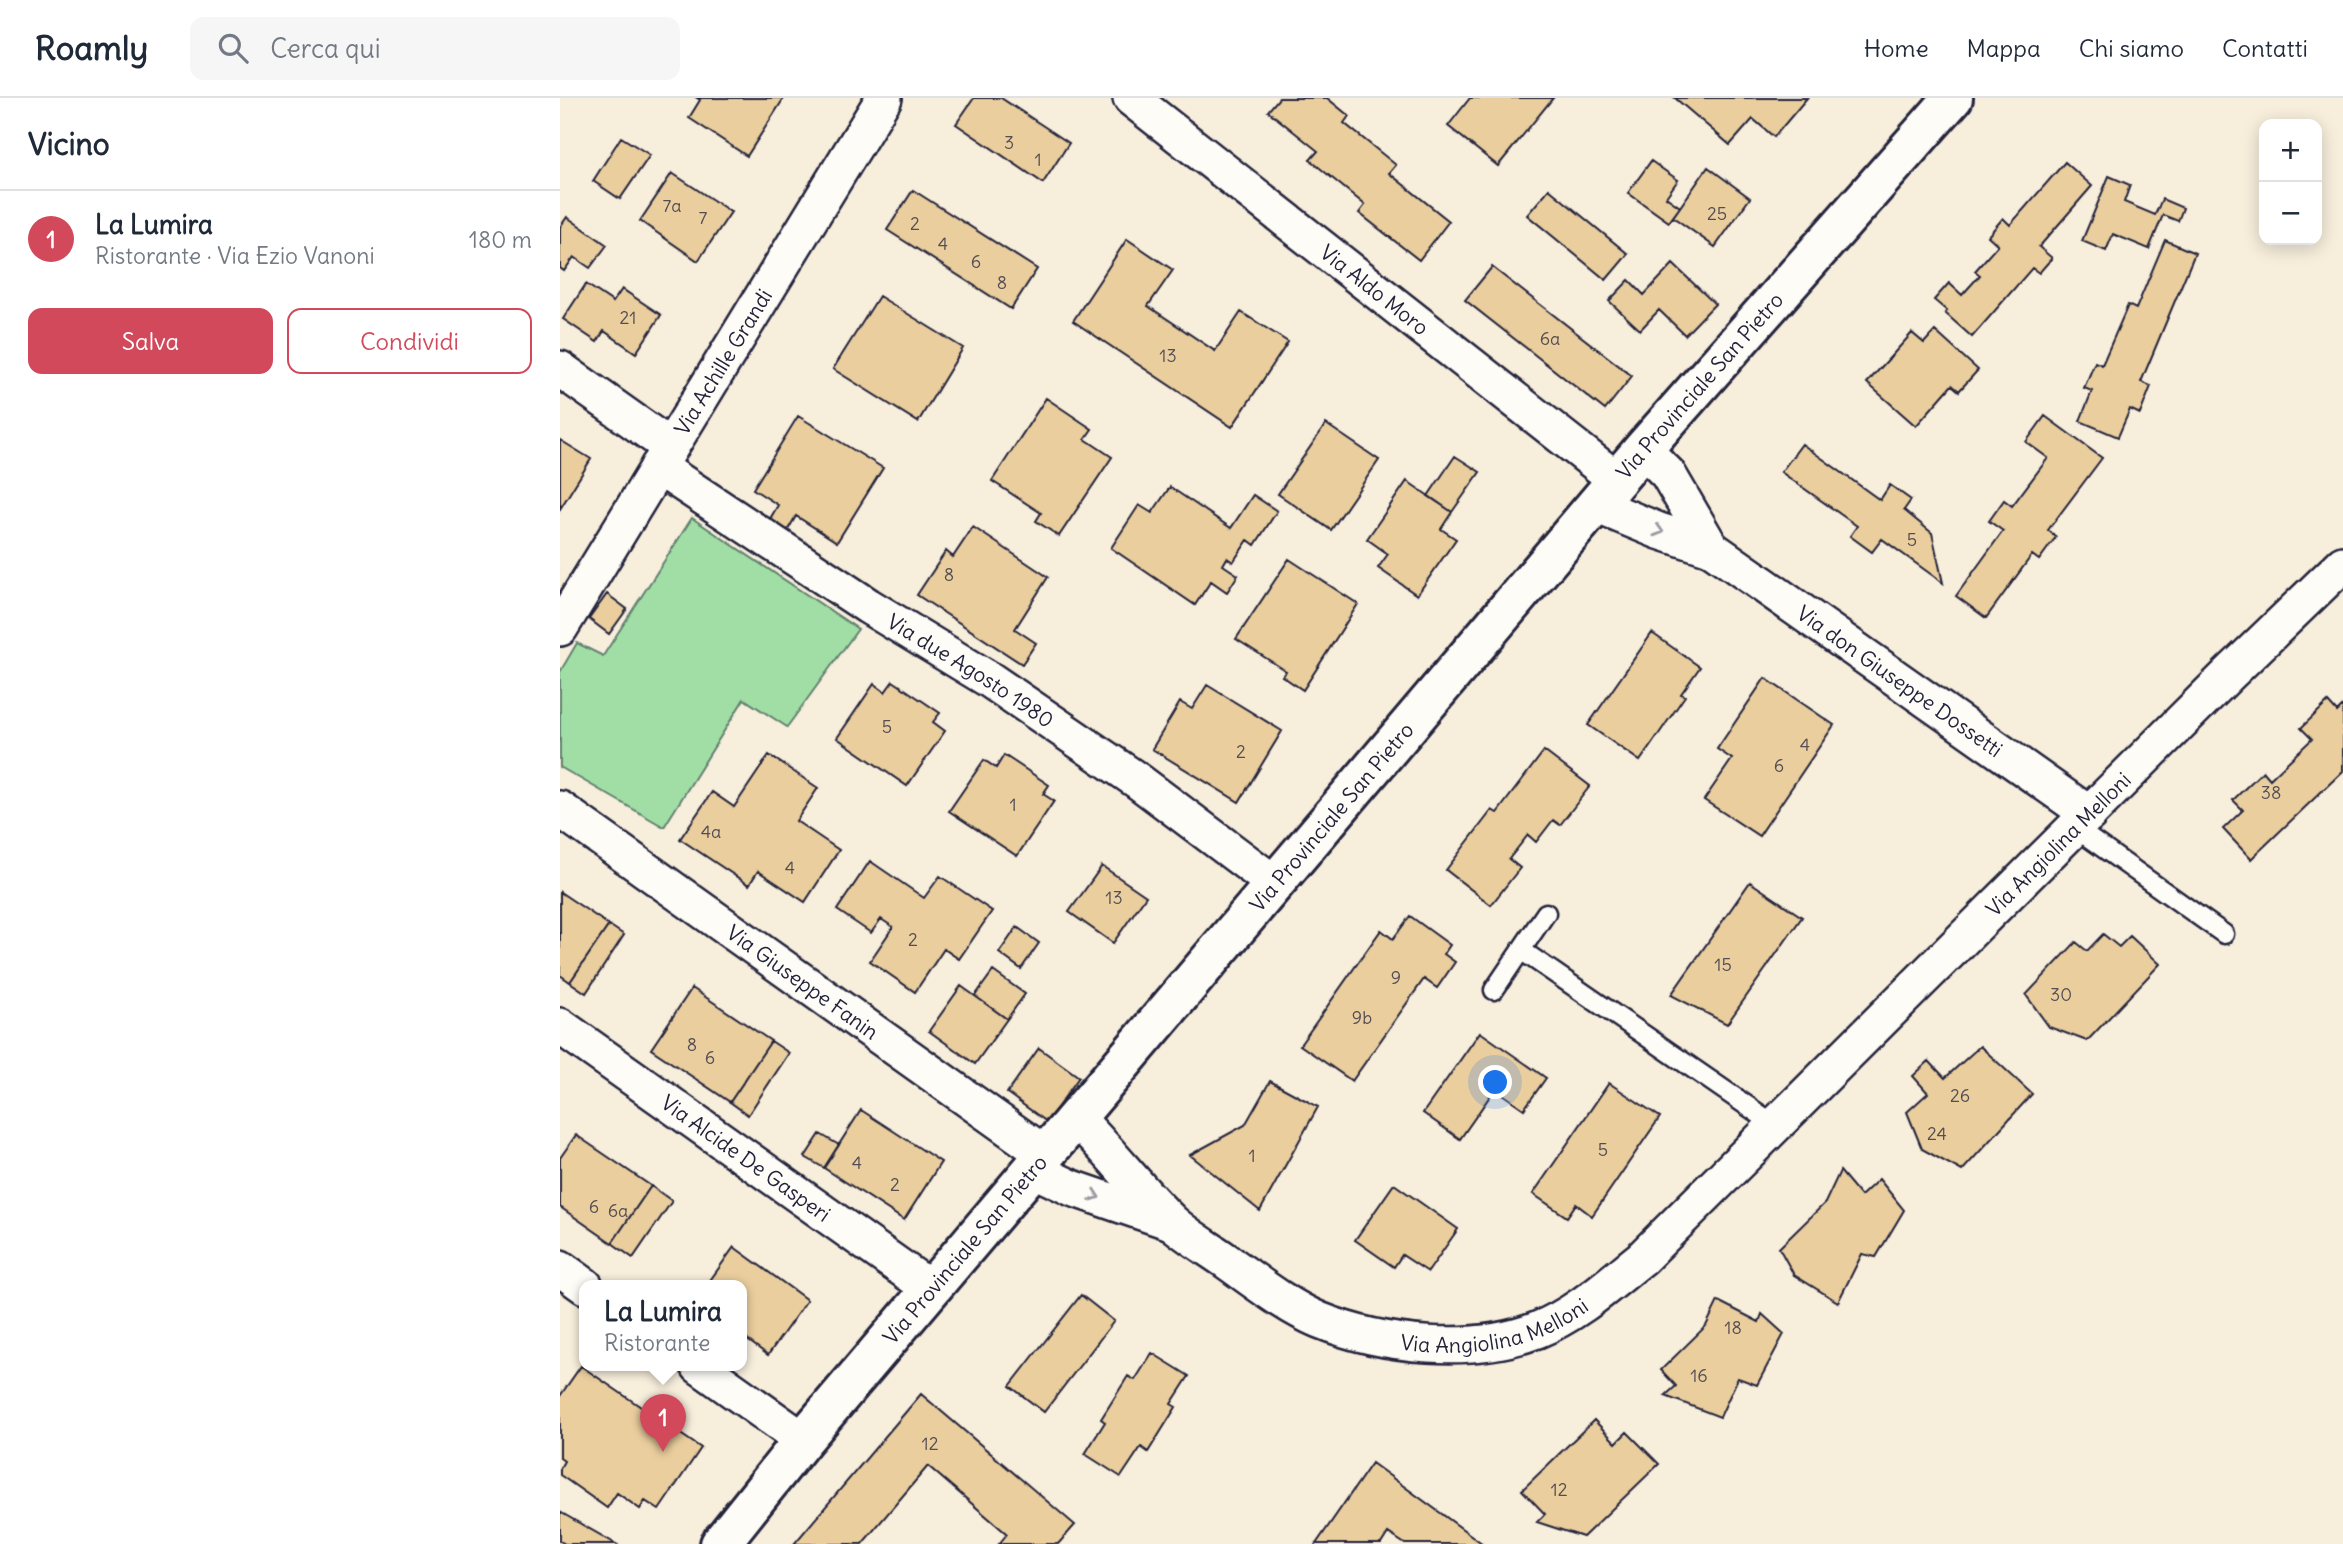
<!DOCTYPE html>
<html lang="it">
<head>
<meta charset="utf-8">
<style>
	body { margin:0; font-family:Delius,sans-serif; background:#f6f6f7; color:#1f2937 }
	.controls { position:absolute; right:21px; top:21px; display:grid; overflow:hidden; border-radius:14px; box-shadow:0 4px 18px #0003 }
	.controls button { width:63px; height:63px; display:grid; place-items:center; padding:0; border:0; border-bottom:2px solid #e0e1e3; background:#fff; color:#1f2937; font:35px sans-serif }
	.you { position:absolute; left:936px; top:985px; width:24px; height:24px; margin:-18px; border:5px solid #fff; border-radius:50%; background:#1a73e8; box-shadow:0 0 0 10px #1a73e833 }
	.badge { display:grid; place-items:center; width:46px; height:46px; border-radius:50%; background:#d1495b; color:#fff; font-size:23px; font-weight:700 }
	.pin { position:absolute; translate:-50% -58px; filter:drop-shadow(0 2px 4px #0008) }
	.pin::after { content:''; position:absolute; top:37px; width:24px; height:21px; background:inherit; clip-path:polygon(0 0,100% 0,50% 100%) }
	.popup { position:absolute; left:19px; top:1182px; width:168px; height:91px; box-sizing:border-box; display:grid; place-content:center; border-radius:14px; background:#fff; filter:drop-shadow(0 2px 5px #0005); font-size:23px; white-space:nowrap; color:#747a83 }
	.popup b { font-size:26px; color:#1f2937 }
	.popup::after { content:''; position:absolute; left:50%; top:100%; margin-left:-14px; border:14px solid transparent; border-top-color:#fff }
	.list { margin:0; padding:0; list-style:none }
	h2 { display:flex; justify-content:space-between; align-items:center; height:91px; margin:0; padding:0 28px; font-size:30px }
	h2 small { font-size:23px; font-weight:400; color:#747a83 }
	.list li { display:grid; grid-template-columns:46px 1fr auto; gap:21px; align-items:center; box-sizing:border-box; height:98px; padding:0 28px; border-top:2px solid #e0e1e3 }
	.list b { display:block; font-size:26px; white-space:nowrap }
	.list p { margin:0; font-size:23px; white-space:nowrap; color:#747a83 }
	.list em { font-size:23px; font-style:normal; color:#747a83 }
	.actions { display:flex; gap:14px; padding:21px 28px }
	.actions a { flex:1; padding:16px 0; border:2px solid #d1495b; border-radius:14px; text-align:center; font-size:24px; color:#d1495b }
	.actions .main { background:#d1495b; color:#fff }
	.icon { flex:none; width:38px; height:38px; fill:none; stroke:currentColor; stroke-width:2; stroke-linecap:round; stroke-linejoin:round }
	.map { position:relative; flex:none; width:1783px; height:1446px; overflow:hidden }
	header { display:flex; align-items:center; gap:42px; box-sizing:border-box; height:98px; padding:0 35px; background:#fff; border-bottom:2px solid #e0e1e3 }
	header strong { font-size:33px }
	nav { display:flex; gap:38px; margin-inline-start:auto; font-size:24px }
	.search { width:490px; height:63px; background:#f6f6f7; display:flex; align-items:center; gap:18px; box-sizing:border-box; padding:0 24px; border-radius:14px; color:#747a83; font-size:26px }
	main { display:flex }
	aside { flex:1; background:#fff }
	.map>svg:first-child { display:block }
	.green { fill:#a1dea5; stroke:#628070; stroke-width:2 }
	.building { fill:#eace9e; stroke:#22223b; stroke-width:2 }
	.lines { fill:none; stroke-linecap:round; stroke-linejoin:round }
	.lane-casing { stroke:#22223b; stroke-width:23 }
	.street-casing { stroke:#22223b; stroke-width:40 }
	.secondary-casing { stroke:#22223b; stroke-width:44 }
	.lane { stroke:#fdfcf7; stroke-width:18 }
	.street { stroke:#fdfcf7; stroke-width:35 }
	.secondary { stroke:#fdfcf7; stroke-width:38 }
	.oneway { stroke:#9a9aa2 }
	.labels { text-anchor:middle; dominant-baseline:central; stroke-width:5; stroke-linejoin:round; paint-order:stroke }
	.number-label { font-size:18px; fill:#544d54 }
	.street-label { font-size:21px; fill:#22223b; stroke:#fdfcf7 }
</style>
</head>
<body>
<header>
<strong>Roamly</strong>
<div class="search"><svg class="icon" aria-label="search" viewBox="0 0 24 24"><circle cx="10" cy="10" r="6"/><path d="M15 15l6 6"/></svg>Cerca qui</div>
<nav><a>Home</a><a>Mappa</a><a>Chi siamo</a><a>Contatti</a></nav>
</header>
<main>
<aside>
<h2>Vicino<small></small></h2>
<ul class="list">
<li><span class="badge">1</span><div><b>La Lumira</b><p>Ristorante · Via Ezio Vanoni</p></div><em>180 m</em></li>
</ul>
<div class="actions"><a class="main">Salva</a><a>Condividi</a></div>
</aside>
<div class="map">
<svg width="1783" height="1446" viewBox="0 0 1783 1446">
	<rect width="100%" height="100%" fill="#f7eedc"/>
	<filter id="ink" filterUnits="userSpaceOnUse"><feTurbulence type="fractalNoise" baseFrequency=".0143" numOctaves="2"/><feDisplacementMap in="SourceGraphic" scale="14" xChannelSelector="R" yChannelSelector="G"/><feConvolveMatrix kernelMatrix="1 2 1 2 8 2 1 2 1" color-interpolation-filters="sRGB"/></filter>
	<g filter="url(#ink)">
		<path class="green" d="M132,420L298,531L227,629L184,601L104,729L0,669V574L17,545L43,558Z"/>
		<path class="building" d="M137,0H224L187,58L129,20L140,2Z
			M414,0H441L509,45L483,85L396,26Z
			M719,0H767L789,18L784,25L836,67L829,75L889,123L859,162L799,115L805,107L750,62L758,53L708,13Z
			M910,0H993L938,68L888,28Z
			M1115,0H1247L1214,39L1193,21L1170,47Z
			M61,39L90,57L60,101L33,83Z
			M1091,63L1118,82L1106,99L1120,109L1109,124L1068,95Z
			M1505,64L1532,88L1479,149L1492,160L1479,175L1472,170L1412,239L1385,215L1387,213L1374,202L1389,185L1402,197L1420,177L1415,173L1438,147L1428,138L1443,120L1450,127Z
			M1148,69L1190,100L1155,149L1113,119Z
			M112,75L171,114L138,163L80,123Z
			M1549,78L1570,87L1564,104L1595,117L1602,101L1623,110L1618,123L1603,117L1589,151L1553,136L1546,153L1522,143Z
			M989,91L1068,156L1046,182L967,117Z
			M353,92L477,171L451,211L327,132Z
			M7,119L47,147L30,170L14,159L4,173L0,170V129Z
			M567,141L613,172L588,208L655,253L681,214L728,244L672,329L513,223Z
			M1605,142L1635,155L1581,284L1591,288L1580,316L1570,311L1558,339L1520,323L1532,293L1524,290L1535,264L1542,267L1568,207L1576,211Z
			M1113,166L1155,206L1125,237L1099,212L1080,232L1049,203L1069,182L1084,197Z
			M932,169L1072,278L1045,312L905,202Z
			M26,186L53,204L62,191L101,217L76,255L44,233L37,244L3,221Z
			M319,198L403,250L358,324L273,271Z
			M1375,233L1418,272L1399,293L1392,287L1356,328L1307,285L1352,235L1364,245Z
			M486,300L532,331L525,341L552,359L499,438L476,423L481,415L432,383Z
			M238,318L323,370L277,444L236,418L225,437L207,426L218,407L193,391Z
			M1485,318L1542,360L1488,432L1496,439L1479,462L1472,457L1426,520L1396,498L1443,433L1429,423L1444,402L1452,408L1488,360L1466,344Z
			M766,326L819,362L771,432L718,396Z
			M0,342L31,361L0,411Z
			M1242,346L1320,402L1330,387L1351,402L1344,412L1372,435L1383,485L1322,441L1312,454L1290,438L1297,428L1221,374Z
			M895,358L920,374L892,414L868,398Z
			M847,383L892,414L881,431L896,441L857,497L818,470L828,456L807,441Z
			M610,389L671,430L693,397L717,413L695,447L688,442L673,464L667,460L663,467L678,477L667,494L651,483L635,507L551,450L579,407L592,415Z
			M413,429L488,479L455,531L476,545L462,566L357,497L386,453L393,459Z
			M729,461L798,506L743,592L722,578L726,573L676,541Z
			M47,496L67,511L49,536L29,521Z
			M1092,535L1140,569L1121,596L1125,598L1080,663L1028,627Z
			M1205,580L1274,627L1199,738L1144,702L1172,661L1157,651Z
			M333,583L380,615L373,624L385,633L347,688L277,640L314,586L325,594Z
			M647,587L722,633L679,704L592,651L620,604L632,611Z
			M1768,604L1777,614L1783,608V673L1691,761L1663,731L1683,712L1673,702L1703,673L1710,681L1752,641L1741,630Z
			M984,653L1030,688L1000,727L993,722L976,744L968,737L949,761L960,770L931,807L886,772L932,712L937,715Z
			M209,657L258,690L236,723L279,752L245,804L198,773L189,787L120,741L152,694L174,709Z
			M444,657L489,687L483,696L494,703L457,758L389,713L424,662L436,670Z
			M310,763L364,800L380,778L432,813L399,861L384,851L355,894L310,863L333,829L321,821L311,835L277,812Z
			M542,768L586,798L553,845L509,814Z
			M1190,784L1242,819L1167,926L1111,897Z
			M0,794L49,827L10,884L0,877Z
			M850,818L890,847L884,856L895,864L877,890L864,881L792,983L740,947L821,832L833,841Z
			M49,827L64,837L26,895L10,884Z
			M457,829L479,845L461,871L439,855Z
			M1543,836L1559,849L1570,838L1600,866L1527,943L1489,929L1466,897L1516,844L1527,853Z
			M433,873L465,896L447,921L415,898Z
			M401,888L447,921L415,966L369,933Z
			M132,890L211,943L170,1004L91,951Z
			M920,934L986,980L964,1011L935,991L900,1041L863,1015Z
			M211,943L229,955L188,1017L170,1004Z
			M1420,948L1472,996L1402,1073L1362,1051L1347,1014L1368,995L1353,978L1369,963L1385,980Z
			M479,950L519,979L487,1024L447,995Z
			M710,983L758,1009L700,1113L630,1057L685,1027Z
			M1049,985L1100,1019L1032,1118L1016,1106L1007,1119L973,1096Z
			M301,1012L381,1064L344,1122L264,1070Z
			M260,1036L279,1047L264,1070L245,1059Z
			M16,1037L91,1088L52,1145L0,1109V1060Z
			M1280,1073L1301,1098L1319,1081L1344,1112L1316,1159L1302,1156L1278,1204L1234,1177L1219,1150L1265,1105Z
			M834,1086L898,1131L868,1174L842,1157L834,1169L795,1142Z
			M91,1088L112,1103L73,1160L52,1145Z
			M174,1149L247,1202L208,1257L182,1238V1188H146Z
			M521,1197L554,1223L484,1314L450,1288Z
			M1158,1203L1199,1224L1202,1216L1224,1236L1197,1287L1178,1280L1160,1319L1105,1298L1116,1288L1101,1272L1146,1228Z
			M592,1255L629,1278L611,1306L616,1309L588,1354L581,1349L561,1379L525,1356L545,1324L541,1321L568,1278L575,1282Z
			M21,1268L141,1350L99,1412L85,1403L80,1411L57,1395L47,1410L0,1377V1370L4,1363L0,1360V1298Z
			M361,1296L515,1427L498,1446H439L447,1436L368,1368L302,1446H234Z
			M1034,1322L1056,1345L1067,1334L1099,1366L1023,1439L977,1424L985,1416L962,1392Z
			M812,1365L923,1446H845L828,1435L821,1446H756Z
			M0,1414L56,1446H5L0,1443Z"/>
		<g class="lines">
			<g class="lane-casing">
				<path id="lane" d="M1515,730L1664,836
					M961,852L1215,1027
					M934,892L986,815"/>
			</g>
			<g class="street-casing">
				<g id="street">
					<path id="s1" d="M571,0L1057,382"/>
					<path d="M0,271L110,349"/>
					<path id="s2" d="M98,369L308,508L430,582L578,683L715,786"/>
					<path d="M1036,407L1099,433L1151,450L1108,376L1083,351"/>
					<path id="s3" d="M1151,450L1529,716"/>
					<path id="s4" d="M0,530L324,0"/>
					<path id="s5" d="M0,711L485,1056"/>
					<path id="s6" d="M0,928L371,1191"/>
					<path id="s7" d="M516,1020C550,1053 580,1094 613,1125C629,1139 648,1150 665,1162C695,1183 726,1208 759,1222C823,1248 913,1257 977,1232C1017,1216 1049,1186 1082,1160L1667,578L1783,466"/>
					<path d="M472,1071L512,1090L608,1123"/>
					<path d="M0,1170L25,1188"/>
					<path d="M139,1268L243,1342"/>
				</g>
			</g>
			<g class="secondary-casing">
				<g id="secondary">
					<path id="s8" d="M160,1446L243,1342L1083,351L1393,0"/>
				</g>
			</g>
			<use href="#lane" class="lane"/>
			<use href="#street" class="street"/>
			<use href="#secondary" class="secondary"/>
		</g>
		<defs><path id="oneway-chevron" d="M-2-3.5L2.5 0L-2 3.5" fill="none" stroke-width="1.6" stroke-linecap="round" stroke-linejoin="round" transform="scale(1.75)"/></defs>
		<g class="oneway">
			<use href="#oneway-chevron" transform="translate(1099 433) rotate(17)"/>
			<use href="#oneway-chevron" transform="translate(535 1098) rotate(19)"/>
		</g>
	</g>
	<g class="labels">
		<g class="number-label">
			<text x="449" y="44">3</text>
			<text x="478" y="61">1</text>
			<text x="112" y="107">7a</text>
			<text x="1157" y="115">25</text>
			<text x="143" y="119">7</text>
			<text x="355" y="125">2</text>
			<text x="383" y="145">4</text>
			<text x="416" y="163">6</text>
			<text x="442" y="184">8</text>
			<text x="68" y="219">21</text>
			<text x="990" y="240">6a</text>
			<text x="608" y="257">13</text>
			<text x="1352" y="441">5</text>
			<text x="389" y="476">8</text>
			<text x="327" y="628">5</text>
			<text x="1245" y="646">4</text>
			<text x="681" y="653">2</text>
			<text x="1219" y="667">6</text>
			<text x="1711" y="694">38</text>
			<text x="453" y="706">1</text>
			<text x="151" y="733">4a</text>
			<text x="230" y="769">4</text>
			<text x="554" y="799">13</text>
			<text x="353" y="841">2</text>
			<text x="1163" y="866">15</text>
			<text x="836" y="879">9</text>
			<text x="1501" y="896">30</text>
			<text x="802" y="919">9b</text>
			<text x="132" y="946">8</text>
			<text x="150" y="959">6</text>
			<text x="1400" y="997">26</text>
			<text x="1377" y="1035">24</text>
			<text x="1043" y="1051">5</text>
			<text x="692" y="1057">1</text>
			<text x="297" y="1064">4</text>
			<text x="335" y="1086">2</text>
			<text x="34" y="1108">6</text>
			<text x="58" y="1112">6a</text>
			<text x="1173" y="1229">18</text>
			<text x="1139" y="1277">16</text>
			<text x="370" y="1345">12</text>
			<text x="999" y="1391">12</text>
		</g>
		<g class="street-label">
			<text stroke="none"><textPath href="#s1" startOffset="310">Via Aldo Moro</textPath></text>
			<text stroke="none"><textPath href="#s4" startOffset="312">Via Achille Grandi</textPath></text>
			<text stroke="none"><textPath href="#s8" startOffset="1517">Via Provinciale San Pietro</textPath></text>
			<text stroke="none"><textPath href="#s2" startOffset="373">Via due Agosto 1980</textPath></text>
			<text stroke="none"><textPath href="#s3" startOffset="231">Via don Giuseppe Dossetti</textPath></text>
			<text stroke="none"><textPath href="#s8" startOffset="950">Via Provinciale San Pietro</textPath></text>
			<text stroke="none"><textPath href="#s7" startOffset="1256">Via Angiolina Melloni</textPath></text>
			<text stroke="none"><textPath href="#s5" startOffset="298">Via Giuseppe Fanin</textPath></text>
			<text stroke="none"><textPath href="#s6" startOffset="228">Via Alcide De Gasperi</textPath></text>
			<text stroke="none"><textPath href="#s8" startOffset="383">Via Provinciale San Pietro</textPath></text>
			<text stroke="none"><textPath href="#s7" startOffset="500">Via Angiolina Melloni</textPath></text>
		</g>
	</g>
</svg>
<div class="controls">
<button>+</button>
<button>−</button>
</div>
<div class="you"></div>
<div class="pin badge" style="left:103px;top:1354px">1</div>
<div class="popup"><b>La Lumira</b>Ristorante</div>
</div>
</main>
</body>
</html>
